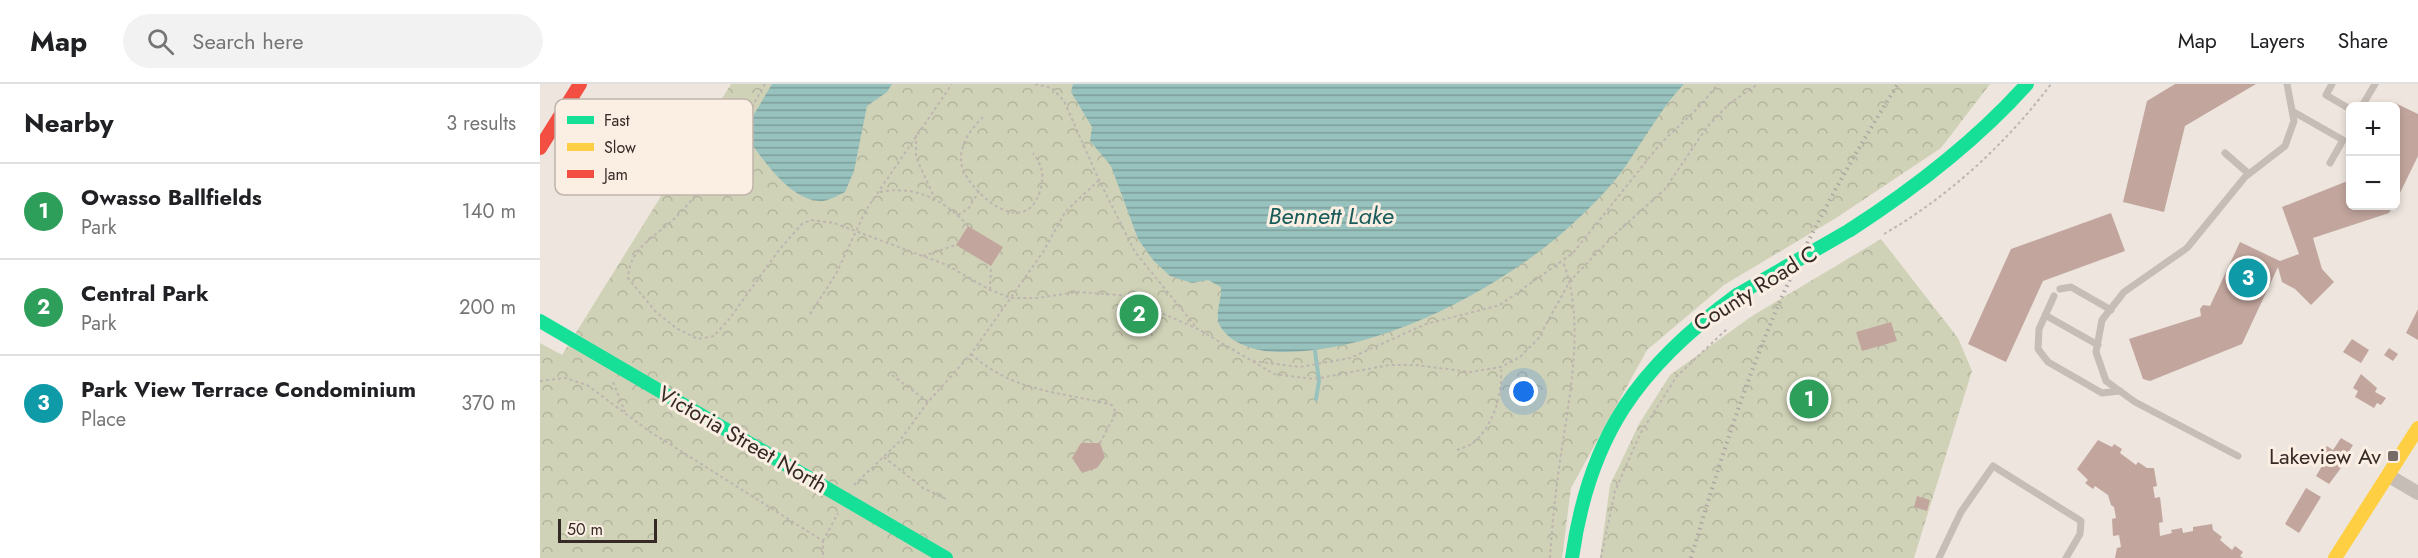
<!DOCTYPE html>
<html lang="en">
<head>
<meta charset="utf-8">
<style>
	body { margin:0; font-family:Jost,sans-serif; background:#f2f2f2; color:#202124 }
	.controls { position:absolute; right:18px; top:18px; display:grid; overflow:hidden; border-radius:9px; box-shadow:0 3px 9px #0003 }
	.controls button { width:54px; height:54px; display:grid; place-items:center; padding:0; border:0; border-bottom:2px solid #e0e0e0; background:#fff; color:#202124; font:30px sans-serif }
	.scale { position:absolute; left:18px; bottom:15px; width:99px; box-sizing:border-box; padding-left:6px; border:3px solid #362a26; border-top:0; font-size:16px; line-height:21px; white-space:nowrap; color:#362a26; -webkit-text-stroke:4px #fbefe4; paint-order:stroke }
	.you { position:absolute; left:984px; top:308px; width:21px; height:21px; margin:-15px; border:4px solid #fff; border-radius:50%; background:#1a73e8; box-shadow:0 0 0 9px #1a73e833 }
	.badge { display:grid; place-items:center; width:39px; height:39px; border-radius:50%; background:#766b66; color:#fff; font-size:20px; font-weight:700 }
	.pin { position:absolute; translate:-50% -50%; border:3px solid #fff; box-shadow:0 2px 6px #0006 }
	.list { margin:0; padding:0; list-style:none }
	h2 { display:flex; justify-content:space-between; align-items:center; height:78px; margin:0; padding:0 24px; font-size:26px }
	h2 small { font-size:20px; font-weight:400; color:#757577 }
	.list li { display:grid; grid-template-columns:39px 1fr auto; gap:18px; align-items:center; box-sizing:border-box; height:96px; padding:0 24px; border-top:2px solid #e0e0e0 }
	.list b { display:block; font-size:22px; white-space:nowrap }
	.list p { margin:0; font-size:20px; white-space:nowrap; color:#757577 }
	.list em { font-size:20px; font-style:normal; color:#757577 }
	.icon { flex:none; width:33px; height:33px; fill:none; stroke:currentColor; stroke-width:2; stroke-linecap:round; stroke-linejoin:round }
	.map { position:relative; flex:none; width:1878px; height:474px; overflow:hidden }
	header { display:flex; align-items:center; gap:36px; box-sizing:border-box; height:84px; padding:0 30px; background:#fff; border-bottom:2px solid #e0e0e0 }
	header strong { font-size:28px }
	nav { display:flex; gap:33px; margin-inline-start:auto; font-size:21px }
	.search { width:420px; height:54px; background:#f2f2f2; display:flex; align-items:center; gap:15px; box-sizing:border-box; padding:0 21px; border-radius:33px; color:#757577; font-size:22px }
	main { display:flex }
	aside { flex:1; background:#fff }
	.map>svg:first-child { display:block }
	.park { fill:url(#park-crowns) }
	.water { fill:url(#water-rules) }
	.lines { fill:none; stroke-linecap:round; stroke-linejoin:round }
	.stream { stroke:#98c2be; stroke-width:4 }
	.building { fill:#c2a69e }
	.path { stroke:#beb5b0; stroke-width:2; stroke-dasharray:3 3; stroke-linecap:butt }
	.lane { stroke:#c6bdb7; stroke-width:7 }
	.street { stroke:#c6bdb7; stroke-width:14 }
	.fast { stroke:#16e098; stroke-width:14 }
	.slow { stroke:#ffcf43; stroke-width:14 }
	.jam { stroke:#f24e42; stroke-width:14 }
	.rail { stroke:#ada6a2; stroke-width:4; stroke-dasharray:1.5 4.5; stroke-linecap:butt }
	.fast-bridge { stroke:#16e098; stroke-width:14 }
	.poi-dot { fill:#766b66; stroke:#fbefe4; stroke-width:2 }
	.labels { text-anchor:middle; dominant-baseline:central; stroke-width:6; stroke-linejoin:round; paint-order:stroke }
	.street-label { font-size:22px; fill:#362a26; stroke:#fbefe4 }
	.poi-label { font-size:22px; fill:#362a26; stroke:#fbefe4; text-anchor:end }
	.water-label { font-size:24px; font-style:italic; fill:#185b5b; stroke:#fbefe4 }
	.key { fill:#fbefe4; stroke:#c0b4ab; stroke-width:1.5 }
	.key-label { font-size:16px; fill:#362a26 }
</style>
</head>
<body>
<header>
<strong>Map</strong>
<div class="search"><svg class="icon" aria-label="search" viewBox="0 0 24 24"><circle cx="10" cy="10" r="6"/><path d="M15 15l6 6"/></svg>Search here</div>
<nav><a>Map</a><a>Layers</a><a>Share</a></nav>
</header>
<main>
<aside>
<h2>Nearby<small>3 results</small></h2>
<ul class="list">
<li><span class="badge" style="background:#2e9e5b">1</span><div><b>Owasso Ballfields</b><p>Park</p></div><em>140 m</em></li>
<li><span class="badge" style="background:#2e9e5b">2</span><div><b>Central Park</b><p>Park</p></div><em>200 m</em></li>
<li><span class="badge" style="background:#0f9aa8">3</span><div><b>Park View Terrace Condominium</b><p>Place</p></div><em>370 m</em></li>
</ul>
</aside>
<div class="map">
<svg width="1878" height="474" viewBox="0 0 1878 474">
	<defs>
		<pattern id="park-crowns" width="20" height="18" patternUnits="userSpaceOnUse" patternTransform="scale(1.5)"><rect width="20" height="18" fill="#d0d2b7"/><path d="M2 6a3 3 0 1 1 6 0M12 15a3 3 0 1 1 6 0" fill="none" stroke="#b3b49d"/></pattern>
		<pattern id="water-rules" width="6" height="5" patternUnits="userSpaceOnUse" patternTransform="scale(1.5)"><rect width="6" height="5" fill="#98c2be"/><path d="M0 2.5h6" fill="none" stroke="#7d9e9a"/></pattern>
	</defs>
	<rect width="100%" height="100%" fill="#ede5de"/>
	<path class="park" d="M191,0H1450L1401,64L1296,134L1184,201L1107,266L1031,404L1022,474H0V259L22,271Z
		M1341,155L1418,254L1432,287L1374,474H1060L1070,401L1099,340L1130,291L1212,232Z"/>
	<path class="water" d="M232,0H352L347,8L327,22L314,87L305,108C299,111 290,116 283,117C252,119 224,77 208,55L210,37Z
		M533,0H1144C1123,22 1108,49 1091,74C1078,95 1058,116 1040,133C969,201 841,270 740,268C720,268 692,262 680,242C674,231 682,215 681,203L668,196L652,199L630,192L613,176L598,155L571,82L550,57L552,43L531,8Z"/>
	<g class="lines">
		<path class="stream" d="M775,267L779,297L776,315"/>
	</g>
	<path class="building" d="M1635,0H1716L1645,42L1624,128L1583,118L1607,17Z
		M1853,18L1878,30V72L1856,117V22H1851Z
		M1810,96V122H1853L1849,129L1773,154L1782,185L1794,198L1771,221L1755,205L1742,198L1738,183L1702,260L1610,297L1603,295L1589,255L1661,232L1660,225L1663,221L1670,222L1700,158L1740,177L1759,170L1742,123Z
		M1571,129L1585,167L1503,197L1466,278L1428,260L1471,165Z
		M428,142L463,163L451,182L416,161Z
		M1878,225V256L1866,249Z
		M1351,238L1357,257L1322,267L1316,248Z
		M1812,255L1829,266L1821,279L1803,268Z
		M1849,264L1858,270L1853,277L1844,271Z
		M1821,290L1837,304L1835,308L1846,314L1841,321L1837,319L1834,324L1815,313L1818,307L1813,304Z
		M1801,354L1813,361L1805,374L1807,376L1789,400L1776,392L1782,382L1776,378L1787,362L1793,366Z
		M1558,356L1572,363L1574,360L1582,365L1580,369L1596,381L1598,378L1607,384H1614L1617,402L1613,403L1615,414L1620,413L1623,438L1619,439L1620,452L1632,449L1631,446L1642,444L1643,449L1653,447V443L1672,440L1673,446L1682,453L1680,456L1692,466L1695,462L1703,468L1700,472L1703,474H1575L1577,464L1581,463L1579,451L1573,452L1572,435L1576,434L1574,423L1571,421L1568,411L1555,402L1553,405L1545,399L1548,396L1537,385Z
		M541,359H560L565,373L557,384L542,389L532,374Z
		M1766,404L1781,413L1759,449L1745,440Z
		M1377,412L1390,416L1387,427L1374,423Z"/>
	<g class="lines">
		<path class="path" d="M225,0C199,45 175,94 138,131C119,151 89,163 88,194L116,228L136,244L158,255L174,252L190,234L239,166L262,140L271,136L294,139L407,181L450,206L471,214H497L537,208L580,211L658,245L734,290L774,295L849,281H876L930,288L961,283L980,273L998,255L1030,197L1073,152L1125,105L1167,43L1189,20L1218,0
			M495,0L512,4L524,17L559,96L595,168L656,243
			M443,33C431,45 420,59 421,77C422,102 484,160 500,107C505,92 502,81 493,69
			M376,51V73L394,113
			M340,108C375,101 405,116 428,142
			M418,131L428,125L439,107
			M1344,150C1408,113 1466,60 1511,0
			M383,172L416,161
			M450,206L451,182
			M270,230L296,190L326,126L412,0
			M431,270C475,309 519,307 572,321L576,329L560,359
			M713,277L760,283L810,274L886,240L960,221L1033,169L1121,59L1159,23L1178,0
			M352,291L388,318
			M0,297L25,294L47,301L109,347L283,457V474
			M73,298L85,328
			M917,366C922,364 930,362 934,358C954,341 963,308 961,283
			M344,373L383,404L408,416
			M314,401L358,359L388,318L431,270L503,168L526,127L559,96
			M283,457L298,429
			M1010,474C1012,447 1014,419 1018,392C1026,326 1048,241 1023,178
			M1061,474L1075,407L1100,350L1137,292L1188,244"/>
		<path class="lane" d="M1792,0L1786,11L1810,25
			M1822,22L1835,0
			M1752,27L1803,56L1790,79
			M1685,69L1709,90
			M1520,205L1531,203L1571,226
			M1514,212L1499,245L1498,265L1508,278L1562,309L1580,307
			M1505,231L1558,261
			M1698,372L1595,318L1566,297L1556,268L1562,236L1584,208L1647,164L1705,93L1745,62L1754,37L1747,0
			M1399,474L1421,428L1453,382L1541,437L1540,450L1526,474"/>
		<path class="street" d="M1849,392L1878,409"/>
		<path class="fast" d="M1310,146C1375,104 1435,58 1487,0
			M0,237L406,474
			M1032,474C1049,352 1098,283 1197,211"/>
		<path class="slow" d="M1795,474L1878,344"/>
		<path class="jam" d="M0,64L40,0"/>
		<path class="rail" d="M1151,474C1182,370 1215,264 1264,166C1292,109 1324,54 1358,0"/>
		<path class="fast-bridge" d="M1197,211L1310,146"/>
	</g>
	<rect class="poi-dot" x="1847" y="366" width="12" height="12" rx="3"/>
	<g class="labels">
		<g class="street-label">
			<text transform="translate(1215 204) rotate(-32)">County Road C</text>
			<text transform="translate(203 355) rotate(30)">Victoria Street North</text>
		</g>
		<g class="poi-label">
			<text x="1841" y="372">Lakeview Av</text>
		</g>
		<g class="water-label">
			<text x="791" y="131">Bennett Lake</text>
		</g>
	</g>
	<rect x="15" y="15" width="198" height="96" rx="9" class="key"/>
	<rect x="27" y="32" width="27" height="8" fill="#16e098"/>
	<rect x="27" y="59" width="27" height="8" fill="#ffcf43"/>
	<rect x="27" y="86" width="27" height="8" fill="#f24e42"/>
	<g class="key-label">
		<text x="64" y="42">Fast</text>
		<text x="64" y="69">Slow</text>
		<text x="64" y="96">Jam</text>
	</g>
</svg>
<div class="controls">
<button>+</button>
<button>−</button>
</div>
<div class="scale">50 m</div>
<div class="you"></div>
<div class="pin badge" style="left:1269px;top:315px;background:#2e9e5b">1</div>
<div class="pin badge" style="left:599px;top:230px;background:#2e9e5b">2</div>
<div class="pin badge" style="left:1708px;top:194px;background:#0f9aa8">3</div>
</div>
</main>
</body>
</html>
